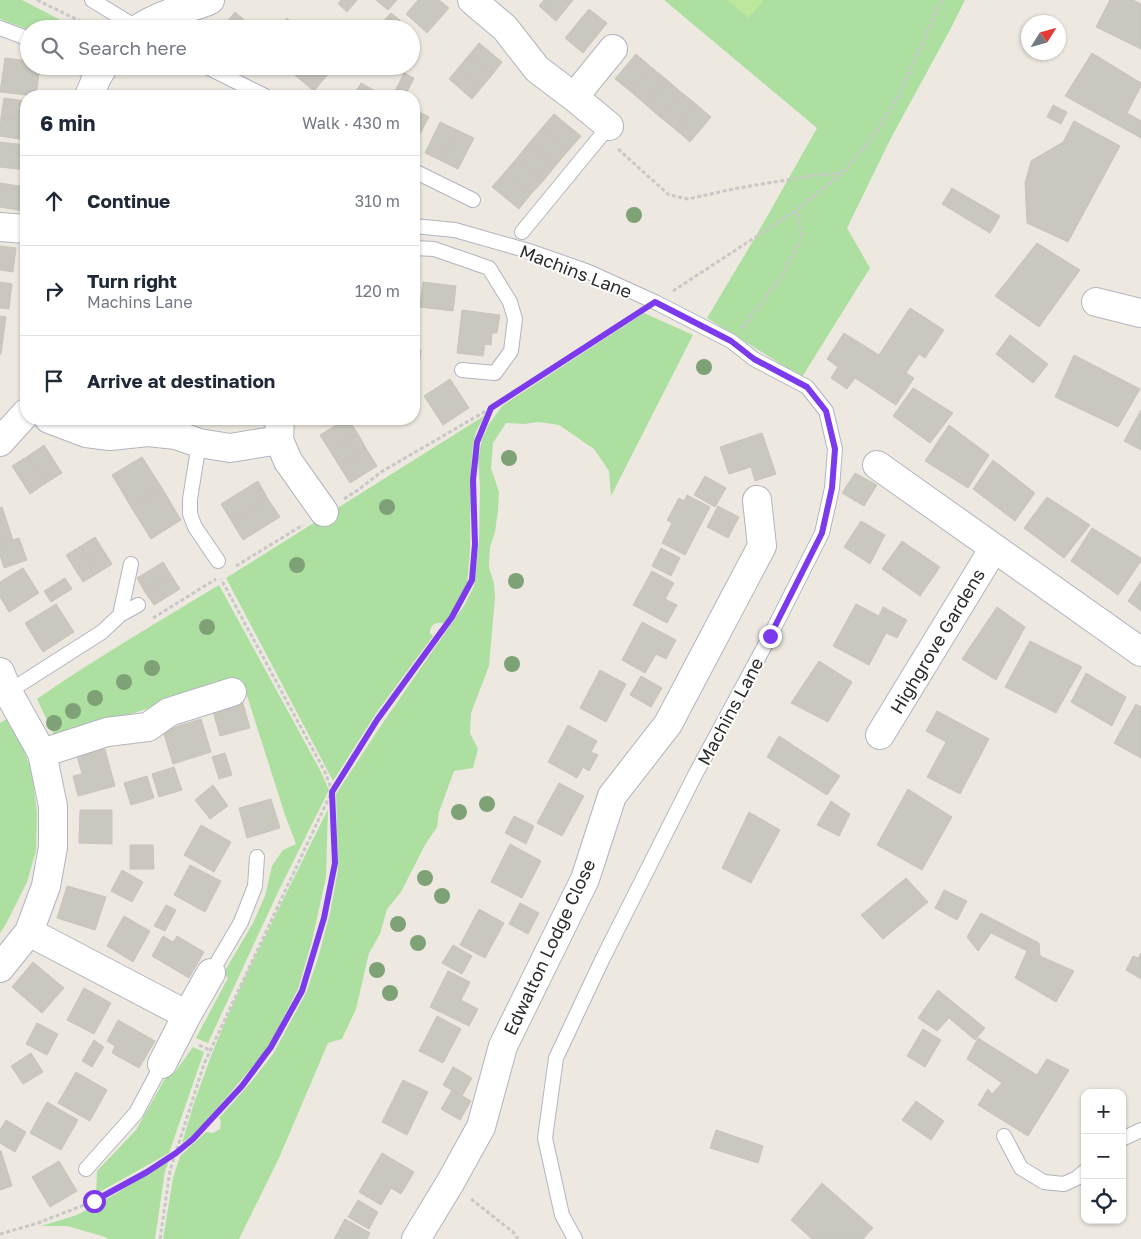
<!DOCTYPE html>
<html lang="en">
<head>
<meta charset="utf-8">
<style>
	body { margin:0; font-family:"Golos Text",sans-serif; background:#f6f6f7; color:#1f2937 }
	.controls { position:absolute; right:15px; bottom:15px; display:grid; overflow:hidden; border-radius:10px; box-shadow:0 1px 4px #0004 }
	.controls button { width:45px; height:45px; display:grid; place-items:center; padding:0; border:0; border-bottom:1px solid #e0e1e3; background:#fff; color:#1f2937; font:25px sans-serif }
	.compass { position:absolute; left:1021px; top:15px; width:45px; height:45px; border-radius:50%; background:#fff; box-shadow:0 1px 4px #0004; rotate:53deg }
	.stop { position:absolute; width:15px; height:15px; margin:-11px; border:4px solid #7c3aed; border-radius:50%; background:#fff }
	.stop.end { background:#7c3aed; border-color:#fff; box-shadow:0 1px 5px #0008 }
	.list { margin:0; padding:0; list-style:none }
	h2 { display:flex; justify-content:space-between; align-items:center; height:65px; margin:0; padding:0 20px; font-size:21px }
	h2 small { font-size:16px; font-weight:400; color:#747a83 }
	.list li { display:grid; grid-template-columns:32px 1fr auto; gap:15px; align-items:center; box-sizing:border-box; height:90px; padding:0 20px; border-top:1px solid #e0e1e3 }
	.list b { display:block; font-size:19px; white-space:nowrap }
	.list p { margin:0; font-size:16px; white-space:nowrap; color:#747a83 }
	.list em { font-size:16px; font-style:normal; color:#747a83 }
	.icon { flex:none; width:28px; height:28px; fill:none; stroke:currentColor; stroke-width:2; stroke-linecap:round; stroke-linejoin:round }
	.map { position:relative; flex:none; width:1141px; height:1239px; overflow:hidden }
	.search { position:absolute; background:#fff; box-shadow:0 1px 4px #0004; left:20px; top:20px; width:400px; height:55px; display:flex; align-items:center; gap:12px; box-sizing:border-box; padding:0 18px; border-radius:28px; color:#747a83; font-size:19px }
	.panel { position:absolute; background:#fff; box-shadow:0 1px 4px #0004; left:20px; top:90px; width:400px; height:335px; border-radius:20px }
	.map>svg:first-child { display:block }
	.green { fill:#ade0a0 }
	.pitch { fill:#bde79c }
	.building { fill:#c9c7be; stroke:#c9c5b9 }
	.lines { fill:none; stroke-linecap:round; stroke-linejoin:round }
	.lane-casing { stroke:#b3b4bf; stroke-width:16 }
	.street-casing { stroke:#b3b4bf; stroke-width:30 }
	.path { stroke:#c8c8c8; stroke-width:3; stroke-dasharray:4 2.5; stroke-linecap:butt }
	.lane { stroke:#fff; stroke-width:14 }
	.street { stroke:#fff; stroke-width:28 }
	.tree { fill:#7ea276 }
	.route { stroke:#7c3aed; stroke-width:6 }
	.labels { text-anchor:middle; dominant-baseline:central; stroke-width:4; stroke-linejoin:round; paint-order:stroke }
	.street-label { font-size:18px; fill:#2c2c2c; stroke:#fff }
</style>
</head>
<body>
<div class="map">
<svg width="1141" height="1239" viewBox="0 0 1141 1239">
	<rect width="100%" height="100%" fill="#ede9e0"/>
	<path class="green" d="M0,0H22L78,29H29V30L0,19Z
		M664,0H965L951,28L891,138L847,228L870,268L802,377L707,318L756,236L817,128Z
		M644,313L693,335L611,496L609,471L594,449L559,425L538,422L524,424L506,423L493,443L491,468L499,492L498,511L495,532L490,547L489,567L494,584L495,598L489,666L471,713L470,733L478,749L473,768L454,771L439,812L437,827L425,845L401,892L387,909L380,934L369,953L356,1009L342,1039L328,1043L279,1158L239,1239H163L173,1178L180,1156L206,1132L213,1133L220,1129L221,1121L219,1118L251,1082L273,1054L306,993L318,958L330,913L338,869L336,794L380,727L465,604L474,586L479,540L480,487L478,458L482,439L489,424L502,406Z
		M484,416L476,432L473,444L471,467L470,551L467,586L454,609L445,623C436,622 430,624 430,633L433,636L377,712L333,781L226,578Z
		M219,585L320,770L329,790L278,892L208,1043L196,1038L228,978L223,974L253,923L265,896L272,866L283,850L296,844L285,815L242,680L55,737L37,699C96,658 158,622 219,585Z
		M8,718L19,736L32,772L37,813L36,851L27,882L6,924L0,933V723Z
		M328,809L326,877L312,941L298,989L273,1038L264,1053L220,1105L192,1136L182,1143L194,1103L211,1056L228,1015L245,977Z
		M193,1047L204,1052L169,1153L96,1194L97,1171L136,1130L170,1070L175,1072Z
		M169,1161L165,1171L155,1239H108L105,1237L67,1226H41L77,1215L117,1193Z"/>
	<path class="pitch" d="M727,0H764L749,18Z"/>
	<path class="building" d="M341,0H357L347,12L338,4Z
		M376,0H397L388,10Z
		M418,0H439L449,8L427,33L406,14Z
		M544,0H573L556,21L539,6Z
		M1110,0H1133L1141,4V49L1096,27Z
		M589,9L607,23L583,53L565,38Z
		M235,12L255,29H221Z
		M391,13L400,20L392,29H376Z
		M287,18L300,29H279Z
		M479,43L502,62L492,75L469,55Z
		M1092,53L1141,83V86L1127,113L1141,121V138L1065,96Z
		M636,54L651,67L630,91L615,79Z
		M469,55L492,75L482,87L459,67Z
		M5,58L29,61V66H40L36,96L0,92Z
		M286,66H335L314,91L285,67Z
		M459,67L482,87L472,99L449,79Z
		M651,67L666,79L645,104L630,91Z
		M404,73L414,78L405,96H399L394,93Z
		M666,79L681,92L660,117L645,104Z
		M361,83L384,96H353Z
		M681,92L696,104L675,129L660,117Z
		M4,98L26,101V121L1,117Z
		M696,104L711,117L690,142L675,129Z
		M1053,105L1067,112L1061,124L1047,117Z
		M414,109L429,117L414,145Z
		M554,114L581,136L568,151L542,128Z
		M1,117L26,121V140L0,136Z
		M1074,121L1120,146L1068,242L1027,223L1025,183L1031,161L1063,142Z
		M440,122L457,130L442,161L425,153Z
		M542,128L568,151L556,165L529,143Z
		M457,130L474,138L458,169L442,161Z
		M0,142L26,145V170L0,167Z
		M529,143L556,165L544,180L517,158Z
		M517,158L544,180L531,194L505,172Z
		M505,172L531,194L519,209L492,187Z
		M0,183L26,187L23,211L0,207Z
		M952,188L1000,216L990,233L942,204Z
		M1037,243L1080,270L1039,327L995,296Z
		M0,246L16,248L13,272L0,270Z
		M0,282L12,284L9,309L0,308Z
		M423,282L456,286L453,311L420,307Z
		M910,308L944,330L925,358L919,354L906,373L914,378L896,405L855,378L847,389L831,378L838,367L827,359L844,333L879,355Z
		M462,310L500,315L497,333H492L491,345L485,344L483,356L457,353Z
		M0,316L6,317L1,354H0Z
		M1010,335L1048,364L1033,383L996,354Z
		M414,349L421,350L418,373L414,372Z
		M1074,355L1140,389L1118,427L1055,397Z
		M450,379L469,408L443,425L424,396Z
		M913,388L953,413L930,443L893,416Z
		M1141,410V450L1124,441Z
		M346,419H348L358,434L330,451L320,435Z
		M949,425L989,455L968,488L925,461Z
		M762,433L776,474L755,481L751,467L729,474L720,447Z
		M358,434L367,450L340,467L330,451Z
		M44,445L62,473L46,483L28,456Z
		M367,450L377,466L350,483L340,467Z
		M28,456L46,483L30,494L12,466Z
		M142,457L162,488L131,507L112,475Z
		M993,460L1035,493L1015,521L973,489Z
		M855,473L877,485L864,506L842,493Z
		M705,476L726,488L715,507L694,495Z
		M258,481L268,499L232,522L221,504Z
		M162,488L181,520L151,539L131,507Z
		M687,495L710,507L685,555L662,543L672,523L667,520L679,498L684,501Z
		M1047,497L1090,525L1064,558L1024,528Z
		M268,499L280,517L243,540L232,522Z
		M718,506L739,517L728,538L707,527Z
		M2,507L13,540L0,544V508Z
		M861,521L885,535L870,564L844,547Z
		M1092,528L1141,558V561L1118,595L1071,561Z
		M95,537L112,564L98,573L81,546Z
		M19,538L27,560L4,568L0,555V544Z
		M902,541L940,567L920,596L882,569Z
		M81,546L98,573L83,582L66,555Z
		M661,548L680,558L671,576L652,566Z
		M163,562L171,575L145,592L137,578Z
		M23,568L39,593L9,612L0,597V582Z
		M652,571L674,583L665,599L677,605L667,623L633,605Z
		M171,575L180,589L154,605L145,592Z
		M65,578L72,589L51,602L44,591Z
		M1141,581V611L1128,601Z
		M56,604L74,632L43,652L25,623Z
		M856,604L879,616L883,607L907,620L897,638L886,633L869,665L833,646Z
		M997,607L1025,627L996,680L962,659Z
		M642,622L676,640L666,659L656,654L645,673L622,660Z
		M1030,641L1082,667L1056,713L1005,687Z
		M819,661L852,682L828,722L791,703Z
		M600,670L626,684L606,722L580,708Z
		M1086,673L1126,697L1112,726L1071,702Z
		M641,676L662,688L651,707L630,695Z
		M242,700L250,728L220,736L212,708Z
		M1136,704L1141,707V758L1114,743Z
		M937,711L989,739L960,794L927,777L946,742L926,731Z
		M201,719L211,752L173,764L163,731Z
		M568,725L597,741L591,752L598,755L589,771L583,767L577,778L548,762Z
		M779,736L840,776L827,795L767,757Z
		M103,742L115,786L78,796L73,776L82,774L75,749Z
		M225,753L232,775L219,779L212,757Z
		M174,767L182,790L159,797L152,774Z
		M147,776L154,798L131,805L124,783Z
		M559,783L584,796L562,836L537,823Z
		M213,785L228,806L210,819L195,800Z
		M908,789L952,817L922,870L877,845Z
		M271,799L280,828L247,838L239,808Z
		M831,801L850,814L839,836L817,825Z
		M80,810H112V844L79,843Z
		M749,812L780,830L751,883L722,868Z
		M514,816L534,826L526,844L505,833Z
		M201,825L231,842L214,872L184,855Z
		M510,844L541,861L522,898L491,882Z
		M130,845H153L154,869H130Z
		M190,865L221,881L205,912L174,895Z
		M122,870L143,882L132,902L111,891Z
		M906,878L928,902L883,939L861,915Z
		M67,886L106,897L95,930L57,918Z
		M944,890L967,901L957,920L935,908Z
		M520,903L539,913L528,934L509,924Z
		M166,905L176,910L165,931L154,926Z
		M479,909L504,923L485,958L460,945Z
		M981,913L1039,943L1040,956L1074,971L1056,1002L1015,978L1027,951L991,933L978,951L967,937Z
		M124,916L150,931L133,962L107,946Z
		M163,936L173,942L177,936L204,952L189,978L152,956Z
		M453,945L472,956L462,974L442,963Z
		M1141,953V979L1126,970L1133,956L1138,958Z
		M33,962L64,988L42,1013L12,987Z
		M448,971L470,982L461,1000L478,1009L469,1026L430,1007Z
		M84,988L111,1003L94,1034L67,1020Z
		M938,990L985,1028L975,1040L949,1018L937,1031L918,1018Z
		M437,1016L461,1029L443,1063L419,1051Z
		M118,1020L155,1041L139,1068L112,1053L115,1046L107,1041Z
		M37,1023L58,1034L47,1055L26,1044Z
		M923,1029L941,1040L925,1067L907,1056Z
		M978,1038L1037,1075L1047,1059L1069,1070L1028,1136L978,1105L988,1089L992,1094L1002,1083L967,1059Z
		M94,1040L104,1047L92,1067L82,1061Z
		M31,1053L43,1072L23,1084L11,1066Z
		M453,1067L472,1078L462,1096L443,1085Z
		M76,1072L107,1090L90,1121L58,1103Z
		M403,1080L428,1092L407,1135L382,1122Z
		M452,1090L471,1101L460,1120L441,1109Z
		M916,1101L944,1121L931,1140L902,1120Z
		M47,1102L78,1120L61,1150L30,1133Z
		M6,1120L26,1132L15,1152L0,1143V1130Z
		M716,1130L763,1146L758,1163L710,1148Z
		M0,1151H1L12,1186L0,1190Z
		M382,1153L414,1172L401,1194L391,1188L381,1205L359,1192Z
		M59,1161L77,1191L50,1207L32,1177Z
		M822,1183L873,1228L863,1239H812L791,1220Z
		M358,1200L378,1212L369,1229L348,1217Z
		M345,1219L370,1233L367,1239H334Z"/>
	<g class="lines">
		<g class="lane-casing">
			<path id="lane" d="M92,0L139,29
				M0,28L29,39
				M80,66L97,77
				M205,66L265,96
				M414,171L473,200
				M414,226L455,230L532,252L589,272L655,302L731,341L754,359L807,387L826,411L835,449L832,488L822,533L770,636L695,775L603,958L556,1058L545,1138L562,1215L575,1239
				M522,232L609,126
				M414,248L434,249L489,268L510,302L515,319L511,351L495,373L462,370
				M199,443L190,499V514L195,527L218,561
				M120,615L131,564
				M8,692L102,632L120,615L138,605
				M211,973L241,922L255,886L257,857
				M1004,1136L1021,1168L1044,1182L1064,1184L1077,1178L1085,1171
				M1122,1139L1141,1130
				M86,1169L136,1113L162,1064"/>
		</g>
		<g class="street-casing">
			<path id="street" d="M472,0L505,28L537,69L574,97L609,126
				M138,29C151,20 164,15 179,10C189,7 200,5 210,0
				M89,96L97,77L104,66
				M574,97L613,49
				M0,227L26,229
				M1096,302L1140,313
				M49,419L86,433L110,436L148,432L176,435L199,443L230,448L279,440L280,419
				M279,440L288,461L324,512
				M0,442L26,413
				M877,465L1141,652
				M0,672L8,692L42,753L53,806V847L46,886L29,932L0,968
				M880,735L994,548
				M42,753L107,732L148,727L169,712L232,692
				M29,932L187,1015
				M162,1064L187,1015L211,973
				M416,1239L450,1183L481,1127L503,1046L585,879L612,796L668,724L762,546L757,500"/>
		</g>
		<path class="path" d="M37,0L96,29
			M618,149L669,195L688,199L738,188L817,175L841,173
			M673,291L797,210L842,173L871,140L898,97L942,0
			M742,328L783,275L802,236L797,210
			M344,499L358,490L381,472L491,408L637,314
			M236,566L303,525
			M153,618L216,579
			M199,1045L209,1050
			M471,1199L513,1232L518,1239
			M0,1234L38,1223L94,1201L147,1172L175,1153L193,1139L242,1086L271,1047L302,991L324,918L335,863L332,791L377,720L452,617L472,580L475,544L473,479L477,441L491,408
			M160,1239L170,1171L204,1064L332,791L325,772L221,579"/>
		<use href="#lane" class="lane"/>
		<use href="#street" class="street"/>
	</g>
	<g class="tree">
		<circle cx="634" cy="215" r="8"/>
		<circle cx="704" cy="367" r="8"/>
		<circle cx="509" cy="458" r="8"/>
		<circle cx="387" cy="507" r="8"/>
		<circle cx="297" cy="565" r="8"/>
		<circle cx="516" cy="581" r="8"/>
		<circle cx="207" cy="627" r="8"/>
		<circle cx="512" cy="664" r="8"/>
		<circle cx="152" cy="668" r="8"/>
		<circle cx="124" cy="682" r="8"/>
		<circle cx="95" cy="698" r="8"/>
		<circle cx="73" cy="711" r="8"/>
		<circle cx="54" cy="723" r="8"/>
		<circle cx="487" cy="804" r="8"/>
		<circle cx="459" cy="812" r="8"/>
		<circle cx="425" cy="878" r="8"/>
		<circle cx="442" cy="896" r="8"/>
		<circle cx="398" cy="924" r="8"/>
		<circle cx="418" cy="943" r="8"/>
		<circle cx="377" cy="970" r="8"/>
		<circle cx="390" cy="993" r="8"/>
	</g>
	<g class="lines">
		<path class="route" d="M94,1201L147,1172L176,1153L193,1139L242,1086L271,1047L302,991L324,918L335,863L332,792L377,720L452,617L472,580L475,544L473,480L477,442L491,408L655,302L731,341L754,359L807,387L826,411L835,449L832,488L822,533L770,636"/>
	</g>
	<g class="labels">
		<g class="street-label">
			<text transform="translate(576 271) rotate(21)">Machins Lane</text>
			<text transform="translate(937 641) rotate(-59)">Highgrove Gardens</text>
			<text transform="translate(730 711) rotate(-62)">Machins Lane</text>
			<text transform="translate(549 947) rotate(-65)">Edwalton Lodge Close</text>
		</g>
	</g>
</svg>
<div class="controls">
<button>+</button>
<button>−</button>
<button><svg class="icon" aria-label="locate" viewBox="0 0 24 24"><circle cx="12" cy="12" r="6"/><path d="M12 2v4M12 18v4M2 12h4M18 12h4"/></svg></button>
</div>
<svg class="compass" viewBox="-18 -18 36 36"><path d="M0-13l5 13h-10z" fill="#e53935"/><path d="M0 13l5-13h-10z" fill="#747a83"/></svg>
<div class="stop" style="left:94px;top:1201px"></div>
<div class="stop end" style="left:770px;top:636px"></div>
<div class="search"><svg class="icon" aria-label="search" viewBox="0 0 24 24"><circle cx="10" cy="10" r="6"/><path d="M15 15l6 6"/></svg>Search here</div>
<section class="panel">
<h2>6 min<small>Walk · 430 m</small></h2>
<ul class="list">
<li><svg class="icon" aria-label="ahead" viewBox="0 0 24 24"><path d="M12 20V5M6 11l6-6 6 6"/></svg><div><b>Continue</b></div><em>310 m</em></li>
<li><svg class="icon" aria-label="right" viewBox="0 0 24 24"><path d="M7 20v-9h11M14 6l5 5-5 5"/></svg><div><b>Turn right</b><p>Machins Lane</p></div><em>120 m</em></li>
<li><svg class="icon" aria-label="arrive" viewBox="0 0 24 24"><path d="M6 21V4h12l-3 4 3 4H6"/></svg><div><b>Arrive at destination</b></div></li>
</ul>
</section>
</div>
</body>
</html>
